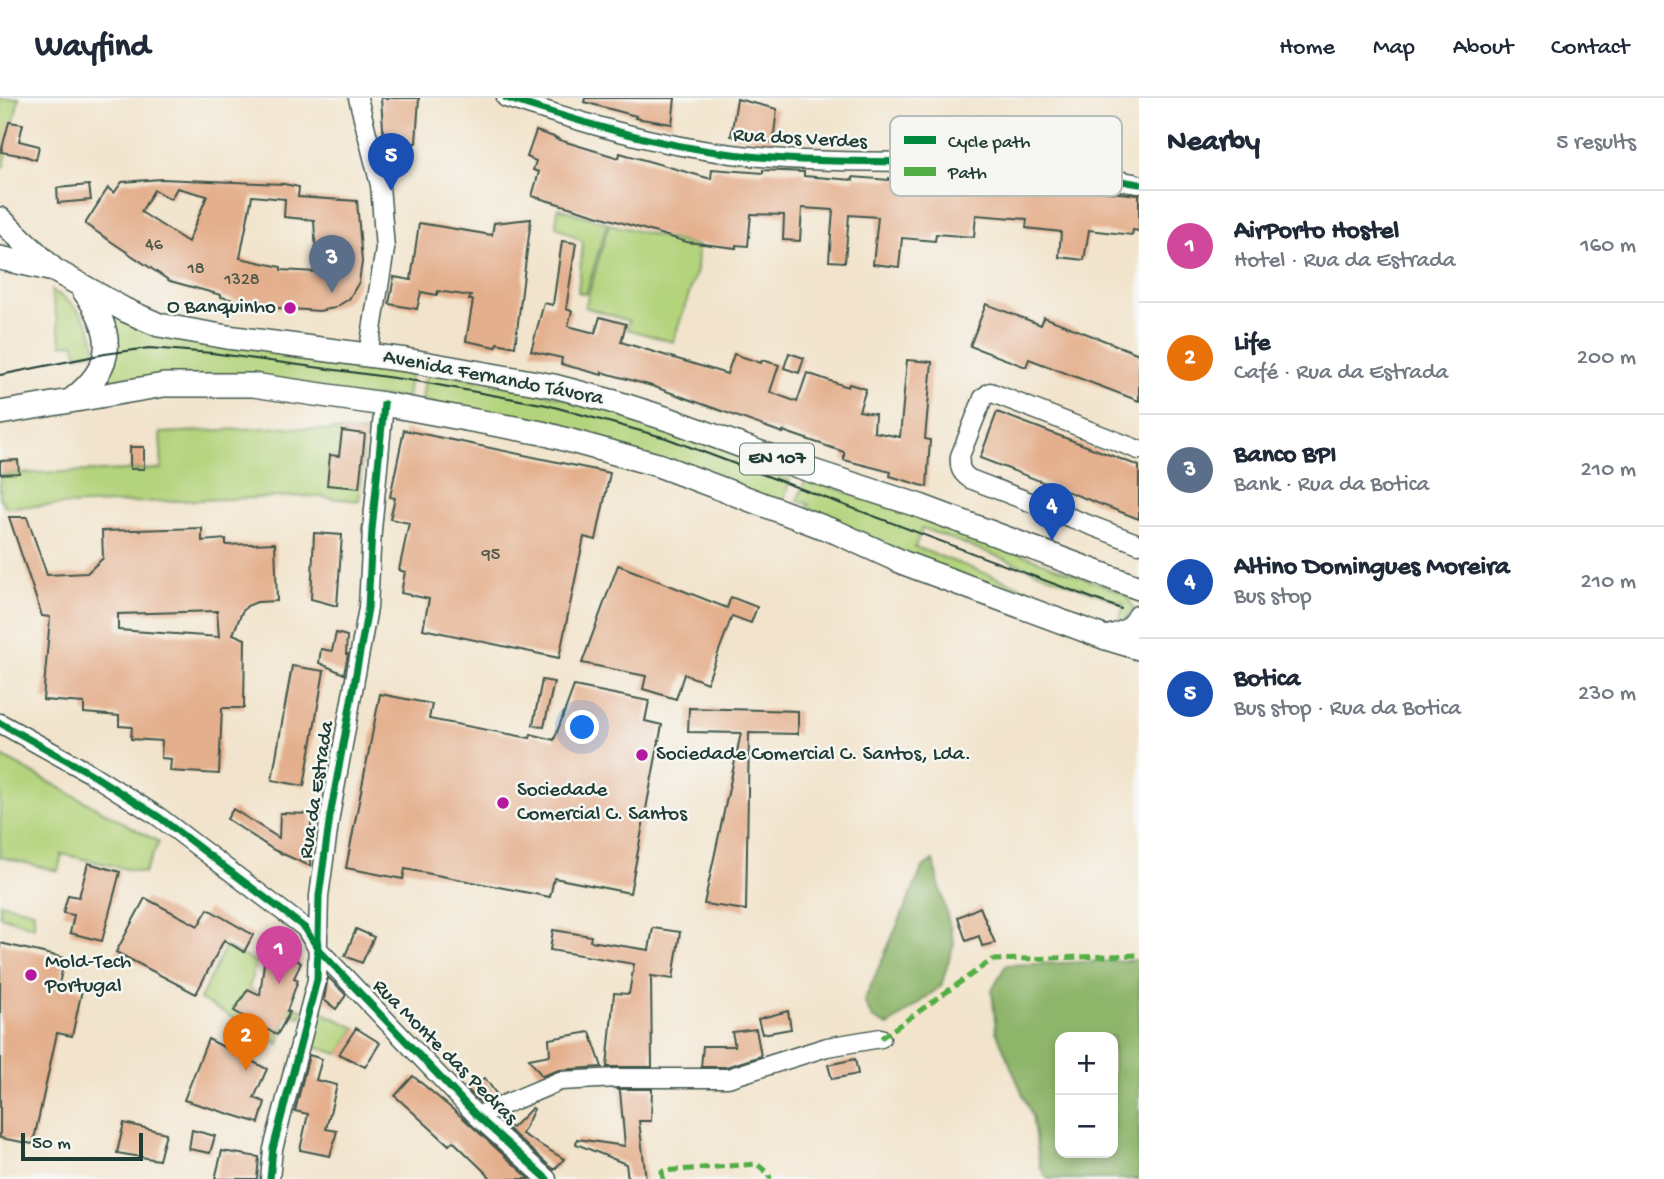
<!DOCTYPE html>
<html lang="en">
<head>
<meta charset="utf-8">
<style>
	body { margin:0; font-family:"Gochi Hand",sans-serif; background:#f2f2f3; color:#1f2937 }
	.controls { position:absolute; right:21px; bottom:21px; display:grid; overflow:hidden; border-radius:14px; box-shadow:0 4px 10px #0003 }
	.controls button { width:63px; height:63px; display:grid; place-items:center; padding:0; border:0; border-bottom:2px solid #e0e1e3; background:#fff; color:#1f2937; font:35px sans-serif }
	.scale { position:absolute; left:21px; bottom:18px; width:122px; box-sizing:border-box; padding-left:7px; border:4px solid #1f3d34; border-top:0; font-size:19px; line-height:24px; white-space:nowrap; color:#1f3d34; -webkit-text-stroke:5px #f6f6f2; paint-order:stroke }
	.you { position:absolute; left:583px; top:630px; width:24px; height:24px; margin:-18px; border:5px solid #fff; border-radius:50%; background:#1a73e8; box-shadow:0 0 0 10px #1a73e833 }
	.badge { display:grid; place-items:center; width:46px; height:46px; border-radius:50%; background:#0f766e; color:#fff; font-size:23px; font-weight:700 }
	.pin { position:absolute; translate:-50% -58px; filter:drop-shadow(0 2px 4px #0008) }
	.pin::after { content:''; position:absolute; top:37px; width:24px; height:21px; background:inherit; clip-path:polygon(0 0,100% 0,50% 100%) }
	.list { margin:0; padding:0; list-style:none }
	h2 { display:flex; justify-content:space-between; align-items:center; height:91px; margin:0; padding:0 28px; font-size:30px }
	h2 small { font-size:23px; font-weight:400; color:#747a83 }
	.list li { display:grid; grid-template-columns:46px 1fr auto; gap:21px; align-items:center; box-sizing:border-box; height:112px; padding:0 28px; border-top:2px solid #e0e1e3 }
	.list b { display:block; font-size:26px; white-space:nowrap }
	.list p { margin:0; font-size:23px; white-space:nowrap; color:#747a83 }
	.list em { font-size:23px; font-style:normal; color:#747a83 }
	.map { position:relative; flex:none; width:1139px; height:1081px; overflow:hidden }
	header { display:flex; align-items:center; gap:42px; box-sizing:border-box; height:98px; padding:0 35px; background:#fff; border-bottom:2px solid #e0e1e3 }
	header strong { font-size:33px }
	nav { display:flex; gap:38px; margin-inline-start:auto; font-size:24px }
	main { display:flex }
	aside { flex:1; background:#fff }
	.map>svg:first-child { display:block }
	.green { fill:#b3d37b; stroke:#698858; stroke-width:2; fill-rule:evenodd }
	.forest { fill:#8eb56b; stroke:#567950; stroke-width:2; fill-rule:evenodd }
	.building { fill:#e4af8c; fill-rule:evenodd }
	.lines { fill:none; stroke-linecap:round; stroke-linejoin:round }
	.minor-casing { stroke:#3f564b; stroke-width:21 }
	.major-casing { stroke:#3f564b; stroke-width:26 }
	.minor { stroke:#fff; stroke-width:18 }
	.major { stroke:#fff; stroke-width:23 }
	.tram { stroke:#1f3d34; stroke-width:2 }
	.quiet { stroke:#52ad45; stroke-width:5; stroke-dasharray:10 5; stroke-linecap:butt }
	.cycleway-casing { stroke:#f6f6f2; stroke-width:11 }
	.cycleway { stroke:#00873e; stroke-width:7 }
	.poi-dot { fill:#b5179e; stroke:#f6f6f2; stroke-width:2.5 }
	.labels { text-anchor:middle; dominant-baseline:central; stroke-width:5; stroke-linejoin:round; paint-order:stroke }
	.number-label { font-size:18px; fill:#505a4a }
	.shield { fill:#f6f6f2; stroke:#60746d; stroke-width:2 }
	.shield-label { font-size:19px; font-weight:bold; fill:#1f3d34 }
	.street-label { font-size:21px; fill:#1f3d34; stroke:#f6f6f2 }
	.poi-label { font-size:21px; fill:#1f3d34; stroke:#f6f6f2; text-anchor:start }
	.key { fill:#f6f6f2; stroke:#b6beb9; stroke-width:2 }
	.key-label { font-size:19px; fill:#1f3d34 }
</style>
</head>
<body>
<header>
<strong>Wayfind</strong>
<nav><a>Home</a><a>Map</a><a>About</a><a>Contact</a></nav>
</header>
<main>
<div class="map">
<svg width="1139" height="1081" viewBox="0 0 1139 1081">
	<rect width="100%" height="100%" fill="#f6f6f2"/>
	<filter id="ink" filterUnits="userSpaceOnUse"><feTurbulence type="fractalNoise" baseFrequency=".0143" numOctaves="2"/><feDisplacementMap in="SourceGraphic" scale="14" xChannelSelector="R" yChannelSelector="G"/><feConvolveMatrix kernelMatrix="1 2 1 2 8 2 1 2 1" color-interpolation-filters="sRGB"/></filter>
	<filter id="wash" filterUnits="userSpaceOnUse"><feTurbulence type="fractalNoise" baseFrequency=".00686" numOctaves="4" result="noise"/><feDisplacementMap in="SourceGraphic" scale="28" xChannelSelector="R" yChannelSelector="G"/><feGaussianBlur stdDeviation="1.57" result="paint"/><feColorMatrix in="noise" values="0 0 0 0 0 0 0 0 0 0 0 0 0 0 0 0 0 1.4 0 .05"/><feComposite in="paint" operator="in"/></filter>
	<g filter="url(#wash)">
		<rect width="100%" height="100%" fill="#f2e4cc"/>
		<path class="green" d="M0,0H19L4,68L0,69Z
			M558,110L607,125L586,196L578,194L583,144L556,128Z
			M609,126L698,148L697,172L673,244L627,231L629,223L585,209Z
			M51,192C75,205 94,225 96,253L78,257L74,245L62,247Z
			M110,217L165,237L402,268L401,275L410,277L407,300L103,288C117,263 123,244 110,217Z
			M426,272L549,296L632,319L781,370L779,377L790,382L783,404L422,302Z
			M285,329L365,335L359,403L309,398L5,409L0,399V376L162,371L160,335Z
			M806,381L914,415L1126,496L1134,511L1113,533L911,458L806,413L809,406L797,403ZM922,430L1124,506L1118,525L915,449Z
			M0,657L159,744L144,775L62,756L58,773L0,759Z
			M0,805L34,813V829L0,818Z
			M225,849L256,864L249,890L274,905L303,911L301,919L287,916L279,946L200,901Z
			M319,913L356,930L339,956L310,947Z"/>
		<path class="forest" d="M933,762L954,845L941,888L888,928L872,920L864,903L923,769Z
			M1139,862V1081H1048L1040,1069L1032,1018L996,933L992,892L1006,867ZM1113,939V1055H1060V939Z"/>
		<g id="blocks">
			<path class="building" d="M381,0H419L416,45H384Z
				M585,0H675L672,26L635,20L636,18L584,4Z
				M737,1L777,11L773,44L731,38Z
				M9,24L23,26L19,43L39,48L36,62L25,58L1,54Z
				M536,33L557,40L556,41L619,60L620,55L711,81L712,71L763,75V72L804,74V78L853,82V79L889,82V80L939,84L940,77L1139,97V133L1133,132L1132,137L1089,132L1084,162L1059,159L1061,134L1026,130L1027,121L976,117L974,139L936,136L935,143L902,140L899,169L873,166L878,119L849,117L845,164L829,163L833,112L802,110L800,143L783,142L784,117L751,116L748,148L736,147V150L687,144L532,98L539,74L533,72L536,63L527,59Z
				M161,81L284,86L299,89L298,99L357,103L362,164L359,184L349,201L334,210L319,213L264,209L221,199V197L170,183L85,126L108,90L114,95L122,84ZM177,90L207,98L188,144L141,114L154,92L171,101ZM252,98L285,101L284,119L314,122L317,174L281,172V169L240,160Z
				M89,87L91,102L58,105L57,90Z
				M531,121L515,249L497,245L496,249L466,243L473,202H469L471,198L438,193L437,197L421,194L417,211L389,206L394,179L411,182L419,125L492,137L494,125Z
				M562,143L576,145L566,211L572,213L568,228L595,235L600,219L626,226L621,244L727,276L734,256L761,265L762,262L779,267L770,294L797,304L807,275L848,289L849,286L866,291L859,313L875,316L874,334L900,339L907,262L932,264L925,341L930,342L927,389L890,378L891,374L844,362V354L783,333V335L652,288L602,274V277L561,266L562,260L531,253L544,205L553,207Z
				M986,206L1041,227L1044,219L1139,256V303L1029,261L1026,269L970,248Z
				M789,255L804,260L799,275L784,270Z
				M997,314L1139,368V421L980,360Z
				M404,332L610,375L596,442L584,439L559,560L423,531L429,501L401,495L405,474L399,472L409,425L390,421L395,400L390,399Z
				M342,333L365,336L359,390L327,387L330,357L339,358Z
				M130,349H144V371H130Z
				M18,362L19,375L0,376V363Z
				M9,419H27L47,477L87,475L103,460L102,433L202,430V443L226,441V447L275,445L277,503L257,504L247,508L242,514L233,536L245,541L244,610H222L219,676L170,673L171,661L161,660L162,643L131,641L132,629L119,628V618L84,615V605L43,602L50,519L42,518ZM217,513L219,539L118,532V516Z
				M314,435L342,437L337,508L311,501Z
				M618,467L727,510L731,499L757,509L751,525L732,518L707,585L684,576L676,601L643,591L646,578L582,565Z
				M336,535L347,538L346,556H348L344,576L319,565L321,551L332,553Z
				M292,568L324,573L304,688L272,682Z
				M542,582L554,584L544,629L533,627Z
				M574,588L649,603L645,623L662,627L630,795L554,780L550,799L405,771L403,781L346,770L380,596L432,606L429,621L530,640L531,636L554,642Z
				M689,610L798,613V636L749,635L746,812L704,806L741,635L688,634Z
				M233,711L279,740L280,715L311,716L310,768L274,752L227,721Z
				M88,765L120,774L102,843L70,835L74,817L63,815L68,797L79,799Z
				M145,800L198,828L208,811L253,837L244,854L224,842L196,896L116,854Z
				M980,809L995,845L982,848L979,838L966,843L958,819Z
				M653,830L680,834L673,881L651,878L652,969H607L614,895L629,896L634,866L550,852L553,832L591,838L590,843L649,852Z
				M356,831L374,839L362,865L345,858Z
				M0,845L65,860L59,886L82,892L72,938L57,935L33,1046L0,1040Z
				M275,849L301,865L294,880L298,882L287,913L290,914L277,937L234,913L248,891L260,897L264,865Z
				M328,879L346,897L336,911L324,902Z
				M788,913L791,931L762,936L758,921Z
				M356,930L380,945L365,969L339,956Z
				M756,931L761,958L726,969H701L703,948H735L732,934Z
				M590,934L602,969L559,972L542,978L529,961L550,957L549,941Z
				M208,941L267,971L254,1000L265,1004L259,1025L184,1002Z
				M309,957L322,961L316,982L337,987L326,1031L337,1033L330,1058L300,1052L308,1016L295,1013Z
				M855,961L858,976L832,981L828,967Z
				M413,978L463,1020L530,1081H492L453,1043L449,1047L395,998Z
				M485,980L497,997L480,1004L465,989Z
				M617,991H652L651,1023H639L646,1081H628L626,1066L576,1046L577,1041L625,1048L620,993Z
				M532,1010L534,1011L522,1036L564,1061L554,1072L498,1022L512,1030Z
				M124,1025L166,1035L159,1062L117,1055Z
				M192,1032L215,1038L210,1055L189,1051Z
				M222,1053L259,1059L257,1081H215Z"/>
		</g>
	</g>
	<g filter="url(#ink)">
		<use href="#blocks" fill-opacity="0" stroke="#3f564b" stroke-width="2"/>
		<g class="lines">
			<g class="minor-casing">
				<path id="minor" d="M358,0L380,87L385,151L368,257
					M506,0C580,24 655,47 732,56C827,68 923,61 1019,66C1056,68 1101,80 1139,86
					M1139,446L970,381C960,374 959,369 960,358L983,300L990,294L1139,352
					M0,625L88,674L159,719L305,830L318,851L477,1018L547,1081
					M477,1018L560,983L618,980H728L827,949L881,940
					M270,1081L273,1051L317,882L319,798L330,718L368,510L372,432L384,306"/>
			</g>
			<g class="major-casing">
				<path id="major" d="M0,121L54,172
					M0,160L54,172L125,212L159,227L227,239L406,262L554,288L611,303L671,322L791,366L920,408L1139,490
					M73,301C116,267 115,235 84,193
					M0,315L164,287H253L384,306L542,335L658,367L836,434L904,465L1106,540L1139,550
					M1106,540C1121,536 1131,534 1139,519"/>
			</g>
			<use href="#minor" class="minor"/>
			<use href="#major" class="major"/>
			<path class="tram" d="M0,277L105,256L149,250L212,255L416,283L547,307L666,340L1121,511"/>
			<path class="quiet" d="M881,940L992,862L1139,857
				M663,1081L662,1073L757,1066L769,1076L770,1081"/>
			<g class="cycleway-casing">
				<path id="cycleway" d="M506,0C580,24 655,47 732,56C827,68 923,61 1019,66C1056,68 1101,80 1139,86
					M0,625L88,674L159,719L305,830L318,851L477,1018L547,1081
					M270,1081L273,1051L317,882L319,798L330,718L368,510L372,432L384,306"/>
			</g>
			<use href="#cycleway" class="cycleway"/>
		</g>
	</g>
	<g class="poi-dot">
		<circle cx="290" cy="210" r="7"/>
		<circle cx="642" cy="657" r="7"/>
		<circle cx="503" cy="705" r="7"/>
		<circle cx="31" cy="877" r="7"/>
	</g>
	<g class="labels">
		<g class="number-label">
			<text x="154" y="147">46</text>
			<text x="196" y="171">18</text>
			<text x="242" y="182">1328</text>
			<text x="491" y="457">95</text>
		</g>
		<rect class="shield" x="740" y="345.5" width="74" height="31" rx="5"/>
		<g class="shield-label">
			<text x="777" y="361">EN 107</text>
		</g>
		<g class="street-label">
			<text transform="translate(800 42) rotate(3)">Rua dos Verdes</text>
			<text transform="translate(493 281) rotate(11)">Avenida Fernando Távora</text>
			<text transform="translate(318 692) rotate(-81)">Rua da Estrada</text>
			<text transform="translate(444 955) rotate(45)">Rua Monte das Pedras</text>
		</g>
		<g class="poi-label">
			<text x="276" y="210" text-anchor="end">O Banquinho</text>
			<text x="656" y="657">Sociedade Comercial C. Santos, Lda.</text>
			<text x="517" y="693">Sociedade<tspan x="517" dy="24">Comercial C. Santos</tspan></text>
			<text x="45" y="865">Mold-Tech<tspan x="45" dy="24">Portugal</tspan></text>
		</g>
	</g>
	<rect x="890" y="18" width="232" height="80" rx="10" class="key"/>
	<rect x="904" y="38" width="32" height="8" fill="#00873e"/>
	<rect x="904" y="69" width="32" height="9" fill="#52ad45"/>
	<g class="key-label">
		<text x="948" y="49">Cycle path</text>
		<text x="948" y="80">Path</text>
	</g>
</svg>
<div class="controls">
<button>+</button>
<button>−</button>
</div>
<div class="scale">50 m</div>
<div class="you"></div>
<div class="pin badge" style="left:279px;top:886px;background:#d1479c">1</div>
<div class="pin badge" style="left:246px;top:973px;background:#e8710a">2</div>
<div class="pin badge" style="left:332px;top:195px;background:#5c6f8a">3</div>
<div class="pin badge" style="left:1052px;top:443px;background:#1a4fb4">4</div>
<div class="pin badge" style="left:391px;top:93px;background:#1a4fb4">5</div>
</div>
<aside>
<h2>Nearby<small>5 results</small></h2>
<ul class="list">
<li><span class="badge" style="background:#d1479c">1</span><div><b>AirPorto Hostel</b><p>Hotel · Rua da Estrada</p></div><em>160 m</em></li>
<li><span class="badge" style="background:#e8710a">2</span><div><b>Life</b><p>Café · Rua da Estrada</p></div><em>200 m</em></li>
<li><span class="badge" style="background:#5c6f8a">3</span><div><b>Banco BPI</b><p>Bank · Rua da Botica</p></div><em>210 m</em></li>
<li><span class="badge" style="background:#1a4fb4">4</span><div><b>Altino Domingues Moreira</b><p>Bus stop</p></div><em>210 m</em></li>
<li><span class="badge" style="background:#1a4fb4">5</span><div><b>Botica</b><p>Bus stop · Rua da Botica</p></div><em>230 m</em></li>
</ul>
</aside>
</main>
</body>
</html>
